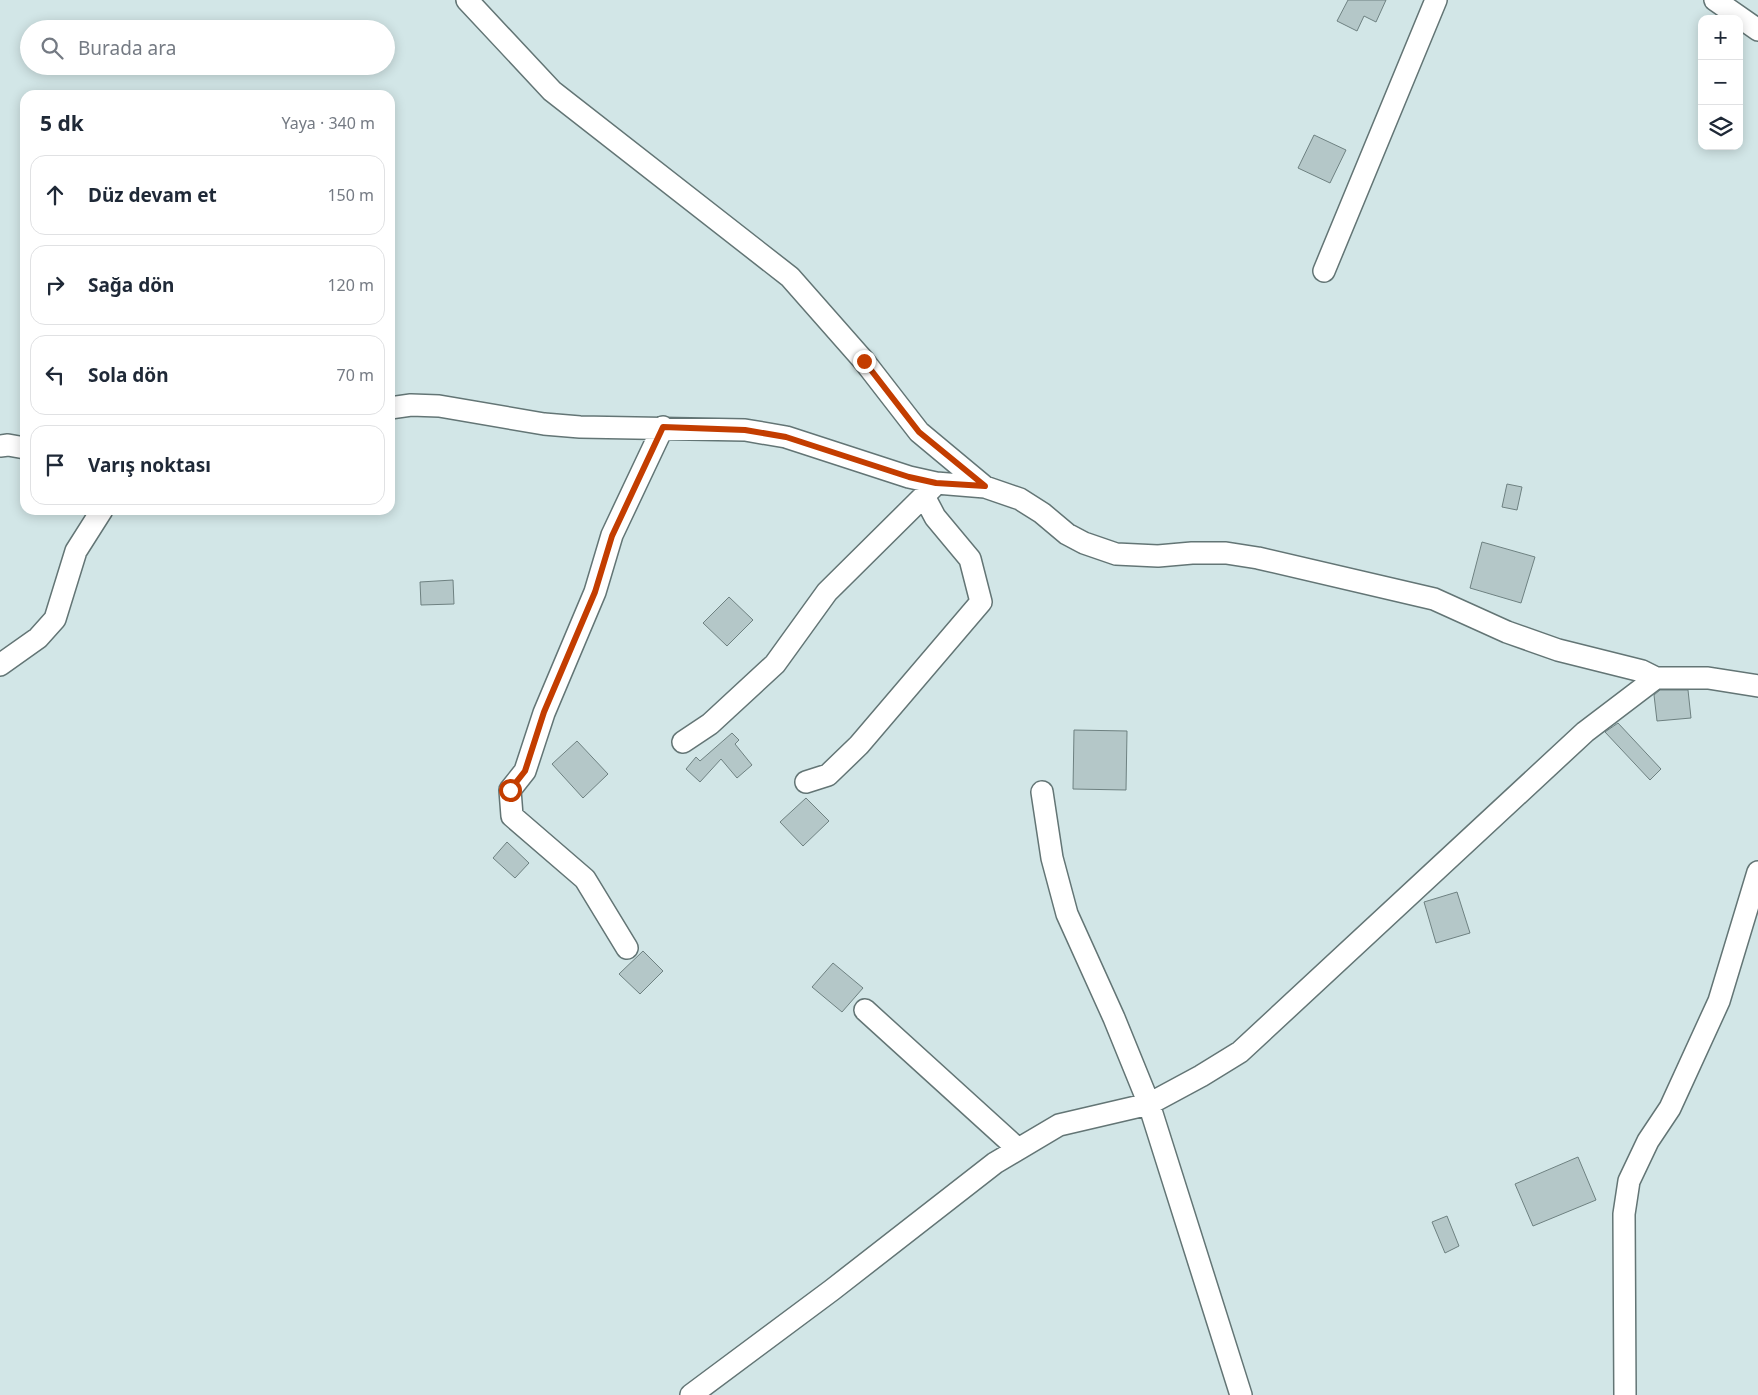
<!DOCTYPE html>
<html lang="tr">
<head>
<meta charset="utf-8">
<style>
	body { margin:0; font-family:"Noto Sans",sans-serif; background:#f2f2f3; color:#1f2937 }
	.controls { position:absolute; right:15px; top:15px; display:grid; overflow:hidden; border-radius:10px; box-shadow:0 2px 12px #0003 }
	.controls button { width:45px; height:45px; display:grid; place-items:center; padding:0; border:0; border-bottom:1px solid #e0e1e3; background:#fff; color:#1f2937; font:25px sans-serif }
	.stop { position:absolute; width:15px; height:15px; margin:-11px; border:4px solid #c33d00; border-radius:50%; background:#fff }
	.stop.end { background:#c33d00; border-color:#fff; box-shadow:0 1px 5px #0008 }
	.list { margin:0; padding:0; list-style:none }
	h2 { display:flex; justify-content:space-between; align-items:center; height:65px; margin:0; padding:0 20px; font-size:21px }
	h2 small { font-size:16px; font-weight:400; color:#747a83 }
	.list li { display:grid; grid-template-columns:32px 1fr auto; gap:15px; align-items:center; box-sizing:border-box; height:80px; margin:0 10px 10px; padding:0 10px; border:1px solid #e0e1e3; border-radius:15px }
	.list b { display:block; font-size:19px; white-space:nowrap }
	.list em { font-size:16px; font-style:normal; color:#747a83 }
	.icon { flex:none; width:28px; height:28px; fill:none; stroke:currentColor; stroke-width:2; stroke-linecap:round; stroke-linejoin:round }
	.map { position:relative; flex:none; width:1758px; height:1395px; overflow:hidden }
	.search { position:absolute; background:#fff; box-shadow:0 2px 12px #0003; left:20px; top:20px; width:375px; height:55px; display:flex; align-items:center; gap:12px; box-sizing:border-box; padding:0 18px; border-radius:28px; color:#747a83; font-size:19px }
	.panel { position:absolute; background:#fff; box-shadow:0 2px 12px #0003; left:20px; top:90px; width:375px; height:425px; border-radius:15px }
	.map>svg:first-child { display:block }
	.building { fill:#b4c7c8; stroke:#6e8181 }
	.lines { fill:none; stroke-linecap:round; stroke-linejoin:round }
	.minor-casing { stroke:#637575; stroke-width:24 }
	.minor { stroke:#fff; stroke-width:21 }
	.route { stroke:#c33d00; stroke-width:6 }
</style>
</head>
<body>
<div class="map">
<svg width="1758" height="1395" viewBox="0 0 1758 1395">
	<rect width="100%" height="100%" fill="#d2e6e7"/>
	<path class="building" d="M1348,0H1386L1376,22L1364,16L1357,31L1337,21Z
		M1314,135L1346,150L1330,183L1298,168Z
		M1507,484L1522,487L1517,510L1502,507Z
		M1482,542L1535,557L1521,603L1470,588Z
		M453,580L454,604L421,605L420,582Z
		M729,597L753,620L727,646L703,623Z
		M1660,690H1688L1691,718L1657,721L1654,695Z
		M1618,723L1661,769L1650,780L1605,732Z
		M1074,730L1127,731L1126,790L1073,789Z
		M732,733L739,740L735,744L752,765L737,778L721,759L700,782L686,769L696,757L700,761Z
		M577,741L608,774L583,798L552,764Z
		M806,798L829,821L803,846L780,822Z
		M507,842L529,863L515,878L493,858Z
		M1457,892L1470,933L1436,943L1424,902Z
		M643,951L663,971L640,994L619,974Z
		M833,963L863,988L842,1012L812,987Z
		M1578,1157L1596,1200L1533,1226L1515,1184Z
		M1447,1216L1459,1246L1445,1253L1432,1222Z"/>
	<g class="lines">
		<g class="minor-casing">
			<path id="minor" d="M467,0L552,91L790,277L864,361L919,432L985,487
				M1715,0L1758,30
				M1324,271L1436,0
				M390,408L411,405L439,406L544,424L580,427L745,430L786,437L909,477L936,483L985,487L1020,499L1042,513L1067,534L1084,543L1116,554L1158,556L1192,553H1226L1258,558L1434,599L1507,632L1558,650L1642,671L1656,678H1708L1758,686
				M0,446L8,445L25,448
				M0,665L38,638L55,619L76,551L102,510
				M683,742L710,724L775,664L827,592L933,487
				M806,782L828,775L859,745L981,602L970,559L935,517L924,496
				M1042,792L1052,858L1067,914L1114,1018L1149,1104L1241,1395
				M627,948L585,879L512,816L510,790L525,771L544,713L595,592L612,535L663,427
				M865,1010L1018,1149
				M691,1395L832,1290L995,1163L1059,1125L1149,1104L1201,1076L1240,1052L1585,732L1656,678
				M1625,1395L1624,1214L1629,1181L1648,1141L1670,1108L1719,1001L1758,872"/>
		</g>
		<use href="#minor" class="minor"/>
	</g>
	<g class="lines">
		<path class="route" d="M510,790L525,771L544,712L595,592L612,536L663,427L745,430L786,437L909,477L936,483L985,486L919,432L864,361"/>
	</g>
</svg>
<div class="controls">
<button>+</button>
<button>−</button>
<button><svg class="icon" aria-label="layers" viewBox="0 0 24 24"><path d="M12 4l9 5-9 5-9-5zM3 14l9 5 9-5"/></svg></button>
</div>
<div class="stop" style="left:510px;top:790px"></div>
<div class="stop end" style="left:864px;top:361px"></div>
<div class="search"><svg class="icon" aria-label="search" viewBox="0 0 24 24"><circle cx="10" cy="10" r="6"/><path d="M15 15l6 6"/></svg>Burada ara</div>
<section class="panel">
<h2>5 dk<small>Yaya · 340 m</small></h2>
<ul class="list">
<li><svg class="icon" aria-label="ahead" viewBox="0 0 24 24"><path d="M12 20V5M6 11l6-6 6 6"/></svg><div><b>Düz devam et</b></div><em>150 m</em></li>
<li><svg class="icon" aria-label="right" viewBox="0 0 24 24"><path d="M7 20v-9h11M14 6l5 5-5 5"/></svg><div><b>Sağa dön</b></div><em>120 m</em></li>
<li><svg class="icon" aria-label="left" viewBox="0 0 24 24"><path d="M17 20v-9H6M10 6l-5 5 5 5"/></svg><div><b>Sola dön</b></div><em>70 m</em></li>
<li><svg class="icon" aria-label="arrive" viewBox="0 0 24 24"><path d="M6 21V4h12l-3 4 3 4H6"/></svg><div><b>Varış noktası</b></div></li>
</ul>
</section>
</div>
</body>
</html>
